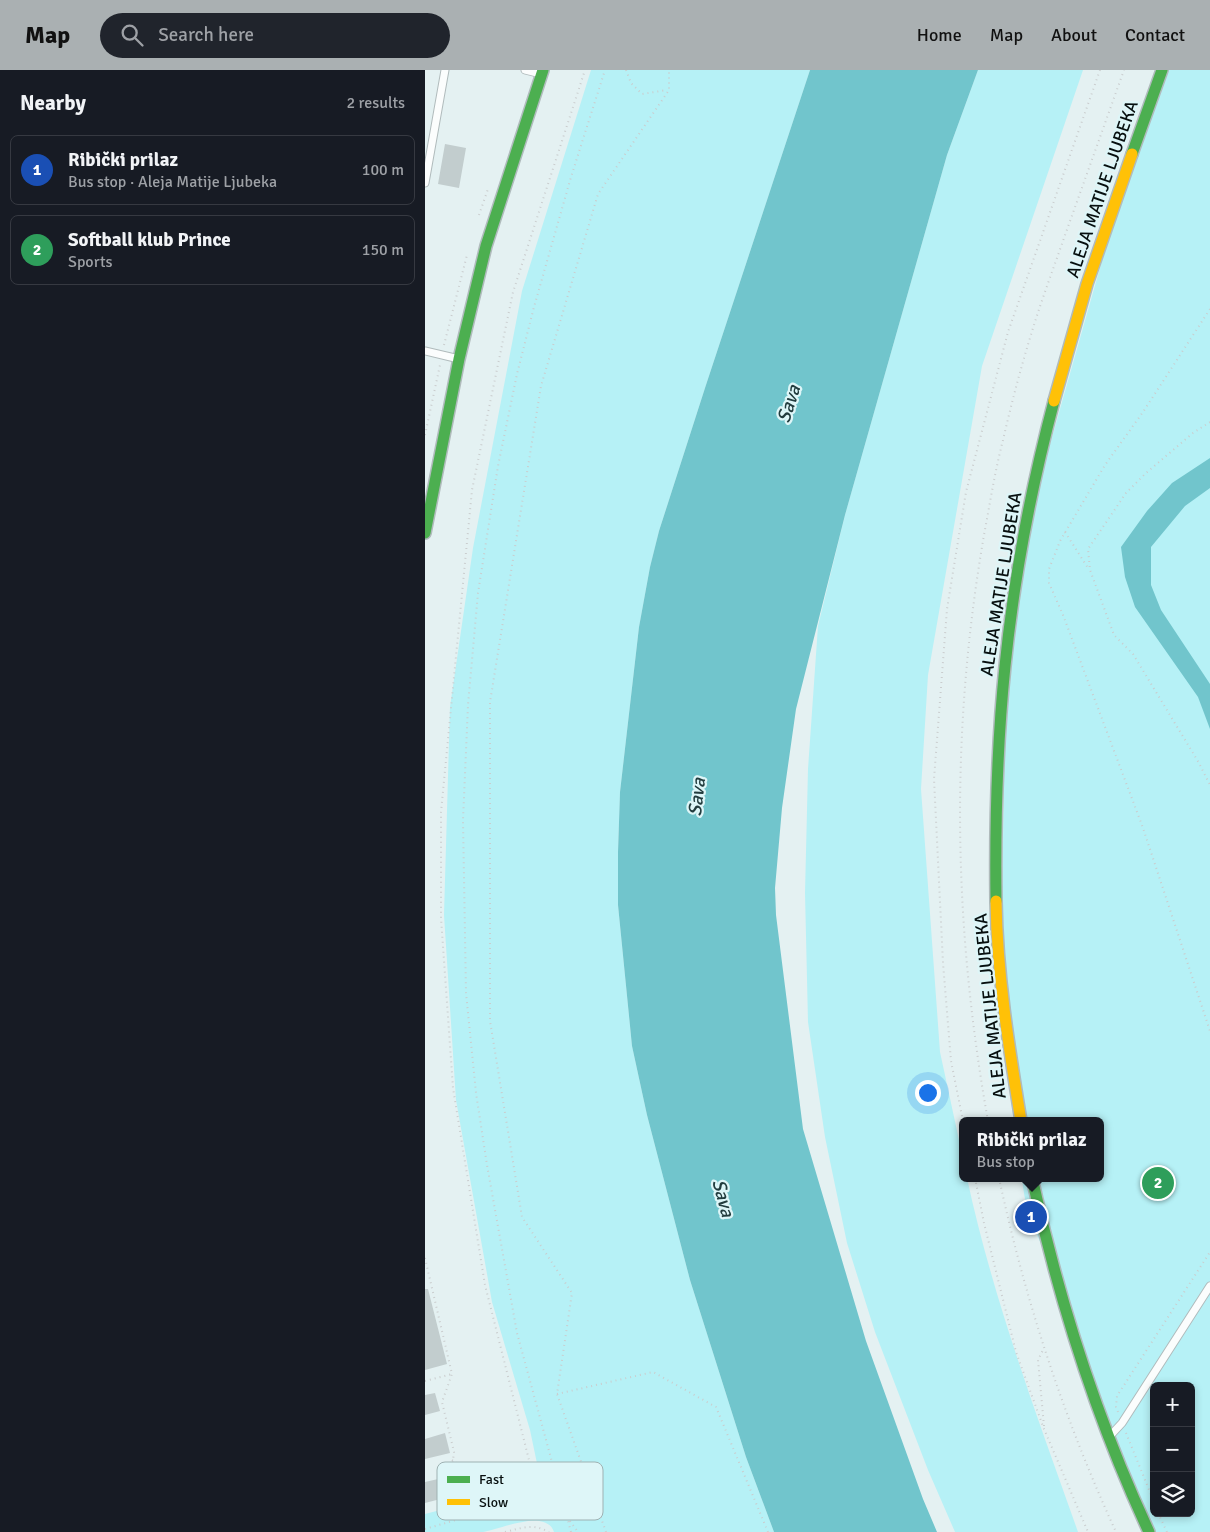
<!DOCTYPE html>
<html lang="en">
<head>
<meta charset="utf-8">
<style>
	body { margin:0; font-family:Signika,sans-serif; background:#20242c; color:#f1f3f6 }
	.controls { position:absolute; right:15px; bottom:15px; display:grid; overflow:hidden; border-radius:8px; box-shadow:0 2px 8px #0003 }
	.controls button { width:45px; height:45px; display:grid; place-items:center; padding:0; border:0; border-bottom:1px solid #363941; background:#171b24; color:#f1f3f6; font:25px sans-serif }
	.you { position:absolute; left:502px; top:1022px; width:18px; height:18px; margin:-12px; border:4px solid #fff; border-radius:50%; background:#1a73e8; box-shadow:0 0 0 8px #1a73e833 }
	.badge { display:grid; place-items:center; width:32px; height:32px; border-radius:50%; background:#aab0b2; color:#fff; font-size:16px; font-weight:700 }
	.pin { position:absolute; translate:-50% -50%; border:2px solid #fff; box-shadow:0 1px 5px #0006 }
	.popup { position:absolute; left:534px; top:1047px; width:145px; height:65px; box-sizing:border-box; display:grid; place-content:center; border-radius:8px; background:#171b24; filter:drop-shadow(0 1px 4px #0005); font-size:16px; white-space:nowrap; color:#9ea1a6 }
	.popup b { font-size:19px; color:#f1f3f6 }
	.popup::after { content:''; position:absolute; left:50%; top:100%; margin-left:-10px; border:10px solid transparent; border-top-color:#171b24 }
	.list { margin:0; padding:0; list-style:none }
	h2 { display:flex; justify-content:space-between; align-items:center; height:65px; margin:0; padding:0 20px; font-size:21px }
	h2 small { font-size:16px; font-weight:400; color:#9ea1a6 }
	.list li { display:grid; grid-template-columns:32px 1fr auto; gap:15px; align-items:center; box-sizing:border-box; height:70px; margin:0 10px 10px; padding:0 10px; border:1px solid #363941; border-radius:8px }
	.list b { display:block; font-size:19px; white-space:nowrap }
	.list p { margin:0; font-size:16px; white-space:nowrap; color:#9ea1a6 }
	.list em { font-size:16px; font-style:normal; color:#9ea1a6 }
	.icon { flex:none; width:28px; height:28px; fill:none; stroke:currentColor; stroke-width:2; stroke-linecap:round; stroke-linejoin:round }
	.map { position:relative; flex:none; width:785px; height:1462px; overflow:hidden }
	header { display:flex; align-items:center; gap:30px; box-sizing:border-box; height:70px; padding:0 25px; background:#aab0b2; color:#111 }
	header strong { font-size:24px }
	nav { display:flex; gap:28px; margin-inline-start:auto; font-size:18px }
	.search { width:350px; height:45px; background:#20242c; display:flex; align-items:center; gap:12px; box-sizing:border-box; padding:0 18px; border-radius:28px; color:#9ea1a6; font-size:19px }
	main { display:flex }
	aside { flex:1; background:#171b24 }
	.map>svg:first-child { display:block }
	.green { fill:#b6f1f6; fill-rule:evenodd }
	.water { fill:#71c5cc }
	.building { fill:#c2cdce }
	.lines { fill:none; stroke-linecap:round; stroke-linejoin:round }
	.lane-casing { stroke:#b0bbbc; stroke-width:9 }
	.fast-casing { stroke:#b0bbbc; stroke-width:14 }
	.slow-casing { stroke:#b0bbbc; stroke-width:14 }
	.path { stroke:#cacdce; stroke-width:2; stroke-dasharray:1 4; stroke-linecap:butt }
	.lane { stroke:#fbfdfd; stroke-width:7 }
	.fast { stroke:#4caf50; stroke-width:11 }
	.slow { stroke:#ffc107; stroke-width:11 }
	.labels { text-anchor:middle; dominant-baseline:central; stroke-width:4.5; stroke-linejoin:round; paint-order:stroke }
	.street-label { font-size:18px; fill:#070f0f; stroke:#def6f8 }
	.water-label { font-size:19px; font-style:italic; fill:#223c3e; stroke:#def6f8 }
	.key { fill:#def6f8; stroke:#9eb1b2; stroke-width:1 }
	.key-label { font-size:14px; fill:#070f0f }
</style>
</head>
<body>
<header>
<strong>Map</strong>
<div class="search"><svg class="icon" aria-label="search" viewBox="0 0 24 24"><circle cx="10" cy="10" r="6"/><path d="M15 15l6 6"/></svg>Search here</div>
<nav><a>Home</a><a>Map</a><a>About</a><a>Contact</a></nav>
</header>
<main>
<aside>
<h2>Nearby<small>2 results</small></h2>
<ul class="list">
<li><span class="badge" style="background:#1a4fb4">1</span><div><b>Ribički prilaz</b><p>Bus stop · Aleja Matije Ljubeka</p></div><em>100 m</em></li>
<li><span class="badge" style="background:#2e9e5b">2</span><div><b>Softball klub Prince</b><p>Sports</p></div><em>150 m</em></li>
</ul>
</aside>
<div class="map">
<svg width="785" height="1462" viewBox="0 0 785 1462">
	<rect width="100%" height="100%" fill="#e4f1f2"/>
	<path class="green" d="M166,0H385L280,318L234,461L225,497L214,557L195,722L193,782V835L207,976L222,1045L265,1210L321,1387L349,1462H129C121,1438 76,1459 58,1462C40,1462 19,1462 0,1462V1444L99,1418L108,1415L114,1403L105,1360L67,1232L31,1030L19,845L25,637L48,478L97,221Z
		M553,0H658L557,296L503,605L496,719L515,982L537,1084V1108H542C568,1229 612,1346 653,1462H530L503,1400L450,1262L422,1173L400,1067L383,952L380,823L383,699L393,556L420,445L522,85Z
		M731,0H785V1462H718L616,1174C606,1153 599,1132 597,1108H675V1051H589L575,957L582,526ZM729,1316H766V1443H729Z"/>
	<path class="water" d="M385,0H553L522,85L420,445L371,639L357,738L350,818L351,845L378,1059L441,1271L498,1429L512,1462H349L321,1387L265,1210L222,1045L207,976L193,835V782L195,722L214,557L225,497L234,461L280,318Z
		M785,388V418L760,436L726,477V515L736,540L785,614V659L773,627L710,537L700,507L696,477L722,441L747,413Z"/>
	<path class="building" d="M20,74L41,78L34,118L13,114Z
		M0,1219H3L22,1294L0,1300Z
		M10,1323L15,1341L0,1345V1325Z
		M20,1363L25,1383L0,1389V1369Z
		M22,1407L27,1426L0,1433V1412Z"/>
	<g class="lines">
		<g class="lane-casing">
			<path id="lane" d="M100,0L116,4
				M0,113L20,0
				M0,281L34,289
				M684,1367L697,1353L785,1216"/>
		</g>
		<g class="fast-casing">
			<path id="fast" d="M707,84L737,0
				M0,463L34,289L61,176L118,0
				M571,831C570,752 572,674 580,596C589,507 606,418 629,331
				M607,1108C634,1231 671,1348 724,1462"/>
		</g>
		<g class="slow-casing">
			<path id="slow" d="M629,331L662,214L707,84
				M571,831C572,905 584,978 596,1051"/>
		</g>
		<path class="path" d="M201,0L206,13L217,24L242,20
			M54,145L63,119
			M785,239L718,342L680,395L635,471L624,499V513L638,545L718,758L785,961
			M19,275L42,185
			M785,352L768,363L721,403L701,423L663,479L665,500L689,565L708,584L774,693L785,715
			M0,365L15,295
			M640,462L663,498
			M538,1051L526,991L518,893L509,709L522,539L541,422L583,262L675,0
			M563,1051C528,854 525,662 559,465C565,433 570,401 578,370C587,331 597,293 609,255C618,226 629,197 639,168C659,112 679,56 699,0
			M550,1108L559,1153L591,1282L619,1359L663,1462
			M574,1108C600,1230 639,1349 691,1462
			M0,1188L27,1304L17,1332L29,1382L27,1399L30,1409L36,1417L56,1430L76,1437
			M0,1311L27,1304
			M132,1324L228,1302L291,1337L343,1462
			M693,1342L691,1337L692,1326L785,1182
			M619,1356L613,1290L619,1278
			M701,1363L729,1432
			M27,1390L73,1419L104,1413L106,1398L60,1215L28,1018L16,848V742L47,420L88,222L160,0
			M733,1443L742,1462
			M142,1447L153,1462
			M0,1459L76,1437L120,1428L133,1434L139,1443
			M80,1462C97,1458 108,1453 124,1462
			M146,1462L92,1263L62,1095L51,1023L41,923L38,750L43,635L53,523L73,396L92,304L109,237L146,107L180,0
			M181,1462L132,1324L147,1223L97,1147L65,951V632L116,316L173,124L244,20V0"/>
		<use href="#lane" class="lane"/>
		<use href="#fast" class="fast"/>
		<use href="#slow" class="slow"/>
	</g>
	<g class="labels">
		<g class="street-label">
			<text transform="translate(677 119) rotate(-71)">ALEJA MATIJE LJUBEKA</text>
			<text transform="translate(576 514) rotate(-81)">ALEJA MATIJE LJUBEKA</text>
			<text transform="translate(565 936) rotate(-96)">ALEJA MATIJE LJUBEKA</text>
		</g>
		<g class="water-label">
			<text transform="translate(364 334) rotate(-72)">Sava</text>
			<text transform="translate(272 727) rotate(-83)">Sava</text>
			<text transform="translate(298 1128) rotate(75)">Sava</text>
		</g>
	</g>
	<rect x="12" y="1392" width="166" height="58" rx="8" class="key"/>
	<rect x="22" y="1406" width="23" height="7" fill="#4caf50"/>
	<rect x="22" y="1429" width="23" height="6" fill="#ffc107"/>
	<g class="key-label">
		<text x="54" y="1414">Fast</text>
		<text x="54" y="1437">Slow</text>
	</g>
</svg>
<div class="controls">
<button>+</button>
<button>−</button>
<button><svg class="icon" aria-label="layers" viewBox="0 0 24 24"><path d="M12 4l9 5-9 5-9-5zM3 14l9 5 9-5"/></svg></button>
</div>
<div class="you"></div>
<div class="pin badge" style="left:606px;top:1147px;background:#1a4fb4">1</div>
<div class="popup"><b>Ribički prilaz</b>Bus stop</div>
<div class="pin badge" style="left:733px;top:1113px;background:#2e9e5b">2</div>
</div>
</main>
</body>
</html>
